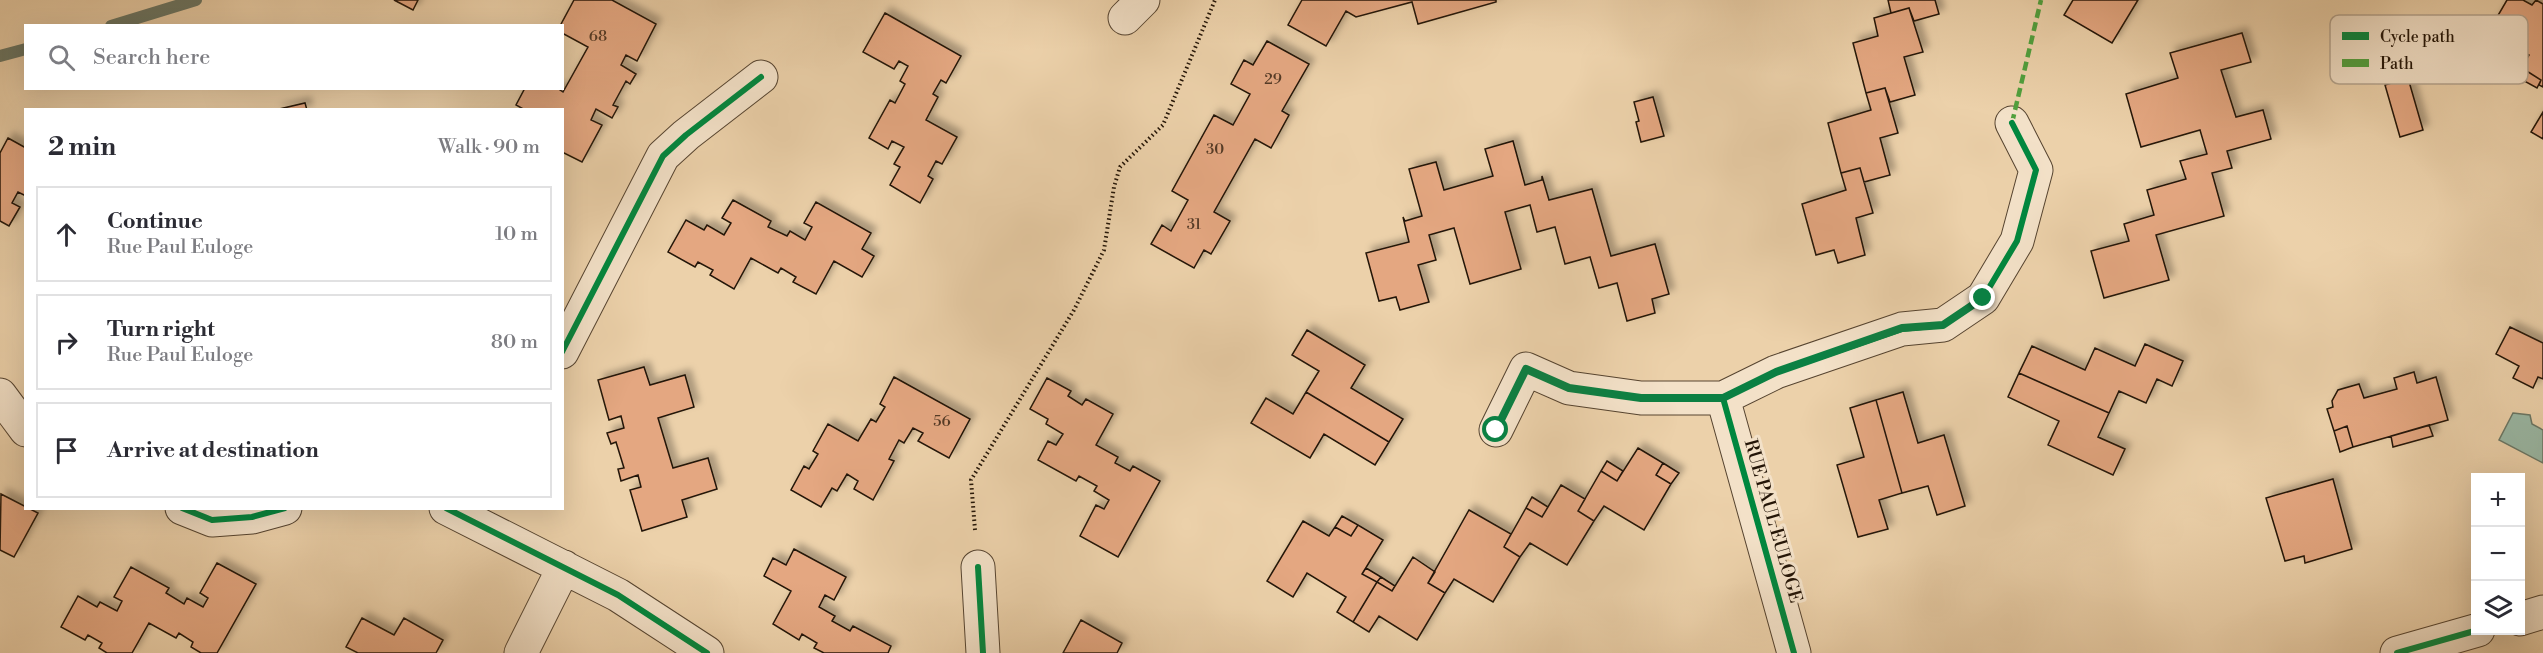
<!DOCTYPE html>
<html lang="en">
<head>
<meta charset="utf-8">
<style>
	body { margin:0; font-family:"Libre Bodoni",serif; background:#f7f7f7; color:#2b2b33 }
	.controls { position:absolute; right:18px; bottom:18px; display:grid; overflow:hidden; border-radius:0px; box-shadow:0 6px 24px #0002 }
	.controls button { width:54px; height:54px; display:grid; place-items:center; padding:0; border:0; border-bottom:2px solid #e1e1e2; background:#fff; color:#2b2b33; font:30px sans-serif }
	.stop { position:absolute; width:18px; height:18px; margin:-14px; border:4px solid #0b8043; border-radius:50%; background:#fff }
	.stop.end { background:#0b8043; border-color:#fff; box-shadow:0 2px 6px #0008 }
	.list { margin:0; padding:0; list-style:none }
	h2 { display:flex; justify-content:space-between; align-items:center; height:78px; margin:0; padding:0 24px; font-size:26px }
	h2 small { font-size:20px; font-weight:400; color:#7c7c81 }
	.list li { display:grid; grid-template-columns:39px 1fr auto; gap:18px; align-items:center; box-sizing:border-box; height:96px; margin:0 12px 12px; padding:0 12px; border:2px solid #e1e1e2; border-radius:0px }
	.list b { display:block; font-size:22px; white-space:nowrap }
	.list p { margin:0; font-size:20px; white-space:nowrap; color:#7c7c81 }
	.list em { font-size:20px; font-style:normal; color:#7c7c81 }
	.icon { flex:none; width:33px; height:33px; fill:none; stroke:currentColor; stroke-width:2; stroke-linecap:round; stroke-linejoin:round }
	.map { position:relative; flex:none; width:2543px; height:653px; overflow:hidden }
	.search { position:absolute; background:#fff; box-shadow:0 6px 24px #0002; left:24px; top:24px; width:540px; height:66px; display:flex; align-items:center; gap:15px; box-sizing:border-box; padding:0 21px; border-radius:0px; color:#7c7c81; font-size:22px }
	.panel { position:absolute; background:#fff; box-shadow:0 6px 24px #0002; left:24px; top:108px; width:540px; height:402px; border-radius:0px }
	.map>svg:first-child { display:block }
	.water { fill:#99b8a5; stroke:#6a7766; stroke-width:1.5 }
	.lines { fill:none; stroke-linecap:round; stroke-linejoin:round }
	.stream { stroke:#6a7766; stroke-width:12 }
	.building { fill:#e4a781; stroke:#241507; stroke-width:1.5; filter:url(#shadow) }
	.minor-casing { stroke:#564430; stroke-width:35 }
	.path { stroke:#241507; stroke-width:4; stroke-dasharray:1.5 3; stroke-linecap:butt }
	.minor { stroke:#f3e1c8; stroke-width:33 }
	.quiet { stroke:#50a03d; stroke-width:4.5; stroke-dasharray:9 4.5; stroke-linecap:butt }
	.cycleway-casing { stroke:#f3e1c8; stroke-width:10 }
	.cycleway { stroke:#00873e; stroke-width:6 }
	.route { stroke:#0b8043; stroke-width:8 }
	.labels { text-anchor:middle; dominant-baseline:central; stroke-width:6; stroke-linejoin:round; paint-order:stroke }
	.number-label { font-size:15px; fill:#543a26 }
	.street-label { font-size:18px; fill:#241507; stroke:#f3e1c8 }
	.key { fill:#f3e1c8; stroke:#b5a48e; stroke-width:1.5 }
	.key-label { font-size:16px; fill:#241507 }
</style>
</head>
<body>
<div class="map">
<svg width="2543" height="653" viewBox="0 0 2543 653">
	<defs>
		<filter id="shadow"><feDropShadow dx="5.5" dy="-5.5" stdDeviation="3" flood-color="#0004"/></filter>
	</defs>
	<rect width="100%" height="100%" fill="#ecd1aa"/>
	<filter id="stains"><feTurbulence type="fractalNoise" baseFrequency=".00333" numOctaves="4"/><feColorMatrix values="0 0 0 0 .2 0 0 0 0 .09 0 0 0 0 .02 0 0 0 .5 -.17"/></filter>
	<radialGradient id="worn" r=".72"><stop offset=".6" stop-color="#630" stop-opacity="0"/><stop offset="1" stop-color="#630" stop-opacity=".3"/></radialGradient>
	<path class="water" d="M2513,413L2530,415L2532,424L2543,430V463L2499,440Z"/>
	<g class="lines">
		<path class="stream" d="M111,26L196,0
			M0,56L26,49"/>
	</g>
	<path class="building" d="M394,0H418L413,10Z
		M574,0H612L656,24L637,61L626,55L621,65L636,74L630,84L626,81L613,105L618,107L612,118L596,109L591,120L602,125L582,162L562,152V110H525L516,105L525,88H557L563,92L588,47L562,33V26H560Z
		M1302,0H1496V2L1418,24L1412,2L1356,17L1346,11L1326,46L1288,25Z
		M1888,0H1935L1939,14L1914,21L1909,8L1891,13Z
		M2073,0H2138L2112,43L2064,15Z
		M2507,0H2523L2532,5L2536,0L2543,4V87L2539,85L2541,80L2522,68L2529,55L2510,44L2508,47L2486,36Z
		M1909,8L1923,52L1904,57L1915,95L1890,102L1885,88L1866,93L1853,43L1878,36L1874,18Z
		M885,13L961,56L946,83L941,80L933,94L938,97L926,120L957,137L942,164L936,161L928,176L933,179L920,203L890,185L900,167L894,164L904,147L892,141L888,149L869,138L890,100L895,103L905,84L900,81L908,66L899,61L894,69L863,52Z
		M2242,33L2251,62L2221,70L2236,117L2263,110L2271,139L2227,151L2232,168L2212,173L2224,216L2156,235L2169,280L2104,298L2091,251L2129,241L2124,224L2154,215L2147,190L2186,179L2180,161L2207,154L2200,130L2141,147L2126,94L2178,78L2170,53Z
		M1267,41L1309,64L1282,111L1289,115L1271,148L1255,139L1214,212L1230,221L1211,254L1204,250L1194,268L1151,244L1162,225L1171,231L1188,200L1172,191L1214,115L1233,125L1250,94L1231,84L1244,60L1253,65Z
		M2522,68L2541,80L2537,88L2517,77Z
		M2408,78L2423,130L2400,137L2385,85Z
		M1885,88L1898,133L1880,138L1890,175L1864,182L1860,168L1841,173L1828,123L1871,110L1866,93Z
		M1653,97L1664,136L1641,142L1636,122L1639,121L1634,102Z
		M305,103L307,110H275Z
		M2543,112V139L2531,132Z
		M8,138L26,148V196L18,192L12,203L20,207L9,226L0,221V153Z
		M1513,141L1525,185L1542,180V176L1549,200L1592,189L1611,256L1655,244L1669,294L1652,299L1655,313L1627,321L1617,283L1599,288L1590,257L1565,264L1555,227L1537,232L1530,205L1505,212L1521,269L1470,284L1454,228L1429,235L1436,260L1418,265L1429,302L1400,310L1396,297L1379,301L1366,253L1409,242L1403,217L1405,221L1422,216L1409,169L1436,162L1444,190L1493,176L1485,149Z
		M1860,168L1873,213L1856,218L1865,255L1838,263L1834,250L1816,255L1802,204L1846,190L1841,173Z
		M733,200L771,221L768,227L787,236L790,231L805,240L812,227L804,223L816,202L871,233L862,249L874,256L862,277L834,261L816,294L793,282L796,277L781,268L778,273L751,258L734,289L710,275L713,270L698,262L695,267L668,252L686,220L704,230L707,225L724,235L731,223L722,218Z
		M2510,327L2543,343V379L2538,377L2533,388L2513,378L2519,366L2496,354Z
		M1307,330L1365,365L1351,388L1403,419L1389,442L1306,392L1319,371L1292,355Z
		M2145,344L2183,361L2172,386L2157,379L2146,403L2119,391L2109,413L2019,373L2032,346L2085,370L2095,348L2135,366Z
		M644,367L650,385L685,375L694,407L658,418L673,468L708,458L717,489L682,500L687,517L642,531L630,490L641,487L638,475L621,481L618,469L624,468L616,442L611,444L607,433L624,428L621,416L609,420L598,380Z
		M2414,372L2417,383L2436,377L2448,420L2353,447L2347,426L2334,431L2327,409L2333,407L2332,401L2338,390L2359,384L2364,398L2397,389L2394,378Z
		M2019,373L2109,413L2098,437L2125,449L2113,475L2048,445L2059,421L2008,397Z
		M894,377L970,419L949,458L918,441L923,433L913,428L904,443L899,440L889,459L894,461L873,500L854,489L858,481L847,474L837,491L832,488L821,507L791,490L804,466L809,469L818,454L813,451L828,424L858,441L871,419L876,422L885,407L880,404Z
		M1047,378L1071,391L1068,396L1082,405L1086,399L1113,414L1096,445L1118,457L1115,463L1130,471L1133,466L1160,481L1118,557L1080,536L1096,505L1104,509L1109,500L1094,491L1097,486L1079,476L1076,481L1038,460L1048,441L1056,445L1063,434L1046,424L1048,419L1030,409Z
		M1306,392L1389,442L1375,465L1324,434L1310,458L1251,423L1266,398L1293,414Z
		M1903,392L1918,443L1944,435L1965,506L1937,515L1928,486L1902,493L1876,400Z
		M1876,400L1902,493L1879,500L1888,529L1858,537L1837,465L1864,457L1850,408Z
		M2429,425L2433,436L2393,447L2391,436Z
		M2347,426L2353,447L2340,452L2334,431Z
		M1638,448L1663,463L1656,475L1671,484L1644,530L1604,506L1594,521L1578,511L1601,471L1617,481Z
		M1607,461L1623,471L1617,481L1601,471Z
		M1663,463L1679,473L1671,484L1656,475Z
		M2333,479L2352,549L2305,563L2304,556L2285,561L2266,498Z
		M1561,485L1585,499L1578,511L1594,521L1567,565L1530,543L1520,557L1504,547L1526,508L1542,517Z
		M1,494L38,513L14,557L0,550Z
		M1532,497L1548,507L1542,517L1526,508Z
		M1469,510L1511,534L1504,547L1520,557L1493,602L1454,579L1445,593L1428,583Z
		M1342,516L1358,525L1351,536L1335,527Z
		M1303,521L1329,536L1335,527L1351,536L1358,525L1383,540L1362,574L1377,582L1353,622L1337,612L1346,597L1307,573L1293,597L1267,581Z
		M794,549L846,577L834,600L825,595L819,607L835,616L832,621L850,631L853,626L891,646L888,653H824L814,648L817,643L802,634L799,640L773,624L791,591L764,576L773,558L786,565Z
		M1413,557L1435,572L1428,583L1445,593L1417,640L1379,616L1369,632L1353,622L1377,582L1392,591Z
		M217,563L256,584L217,653H201L191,647L193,642L179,633L176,638L149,623L132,653H107L99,648L102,643L88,635L85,640L61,627L78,596L97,607L100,602L117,611L122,601L114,597L131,567L169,588L166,593L184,604L187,598L203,607L208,598L200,593Z
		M1366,568L1381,577L1377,582L1362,574Z
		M1381,577L1395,586L1392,591L1377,582Z
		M362,618L394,635L404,618L443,640L436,653H358L346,647Z
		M1081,620L1122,643L1117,653H1063Z"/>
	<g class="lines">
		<g class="minor-casing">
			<path id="minor" d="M1125,18L1143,0
				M562,352L663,156L686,135L761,77
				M0,395L26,430
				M1723,398L1776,372L1902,329L1943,325L1983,298L2017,241L2036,170L2012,123
				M1496,430L1526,369L1569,388L1641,398H1723L1794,653
				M182,508L212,520L252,517L285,508
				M446,508L618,595L707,653
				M978,567L983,653
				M2520,619L2543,612
				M521,653L564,567
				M2397,653L2478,630"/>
		</g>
		<path class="path" d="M975,530L971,480L1074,310L1104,250L1114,187L1120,167L1163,125L1215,0"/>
		<use href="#minor" class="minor"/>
		<path class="quiet" d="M2012,123L2041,0"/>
		<g class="cycleway-casing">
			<path id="cycleway" d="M562,352L663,156L686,135L761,77
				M1723,398L1776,372L1902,329L1943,325L1983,298L2017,241L2036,170L2012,123
				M1496,430L1526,369L1569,388L1641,398H1723L1794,653
				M182,508L212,520L252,517L285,508
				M446,508L618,595L707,653
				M978,567L983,653
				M2397,653L2478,630"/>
		</g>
		<use href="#cycleway" class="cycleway"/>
	</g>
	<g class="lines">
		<path class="route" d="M1496,430L1526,369L1569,388L1641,398H1723L1776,372L1902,328L1943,325L1983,298"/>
	</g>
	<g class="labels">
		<g class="number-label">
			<text x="598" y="36">68</text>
			<text x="1273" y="79">29</text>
			<text x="1215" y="149">30</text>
			<text x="1194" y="224">31</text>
			<text x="942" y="421">56</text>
		</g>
		<g class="street-label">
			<text transform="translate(1773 521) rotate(74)">RUE PAUL EULOGE</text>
		</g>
	</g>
	<rect x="2330" y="15" width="198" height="69" rx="9" class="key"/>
	<rect x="2342" y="32" width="27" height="8" fill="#00873e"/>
	<rect x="2342" y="59" width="27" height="8" fill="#50a03d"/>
	<g class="key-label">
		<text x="2380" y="42">Cycle path</text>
		<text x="2380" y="69">Path</text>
	</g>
	<rect width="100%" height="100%" filter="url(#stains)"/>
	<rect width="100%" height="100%" fill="url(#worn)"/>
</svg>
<div class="controls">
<button>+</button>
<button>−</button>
<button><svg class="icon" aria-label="layers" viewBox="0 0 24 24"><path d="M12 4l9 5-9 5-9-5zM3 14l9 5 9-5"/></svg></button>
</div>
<div class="stop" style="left:1496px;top:430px"></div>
<div class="stop end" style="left:1983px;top:298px"></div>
<div class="search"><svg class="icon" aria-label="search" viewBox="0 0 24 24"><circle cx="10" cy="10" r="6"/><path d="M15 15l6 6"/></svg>Search here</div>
<section class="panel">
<h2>2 min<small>Walk · 90 m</small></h2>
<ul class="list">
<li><svg class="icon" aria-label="ahead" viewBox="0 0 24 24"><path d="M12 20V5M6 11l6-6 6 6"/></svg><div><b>Continue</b><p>Rue Paul Euloge</p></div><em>10 m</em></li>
<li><svg class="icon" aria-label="right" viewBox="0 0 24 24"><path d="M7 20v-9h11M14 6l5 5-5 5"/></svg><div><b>Turn right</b><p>Rue Paul Euloge</p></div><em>80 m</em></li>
<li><svg class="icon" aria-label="arrive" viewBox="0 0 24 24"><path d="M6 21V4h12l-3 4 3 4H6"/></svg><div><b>Arrive at destination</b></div></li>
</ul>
</section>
</div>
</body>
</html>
